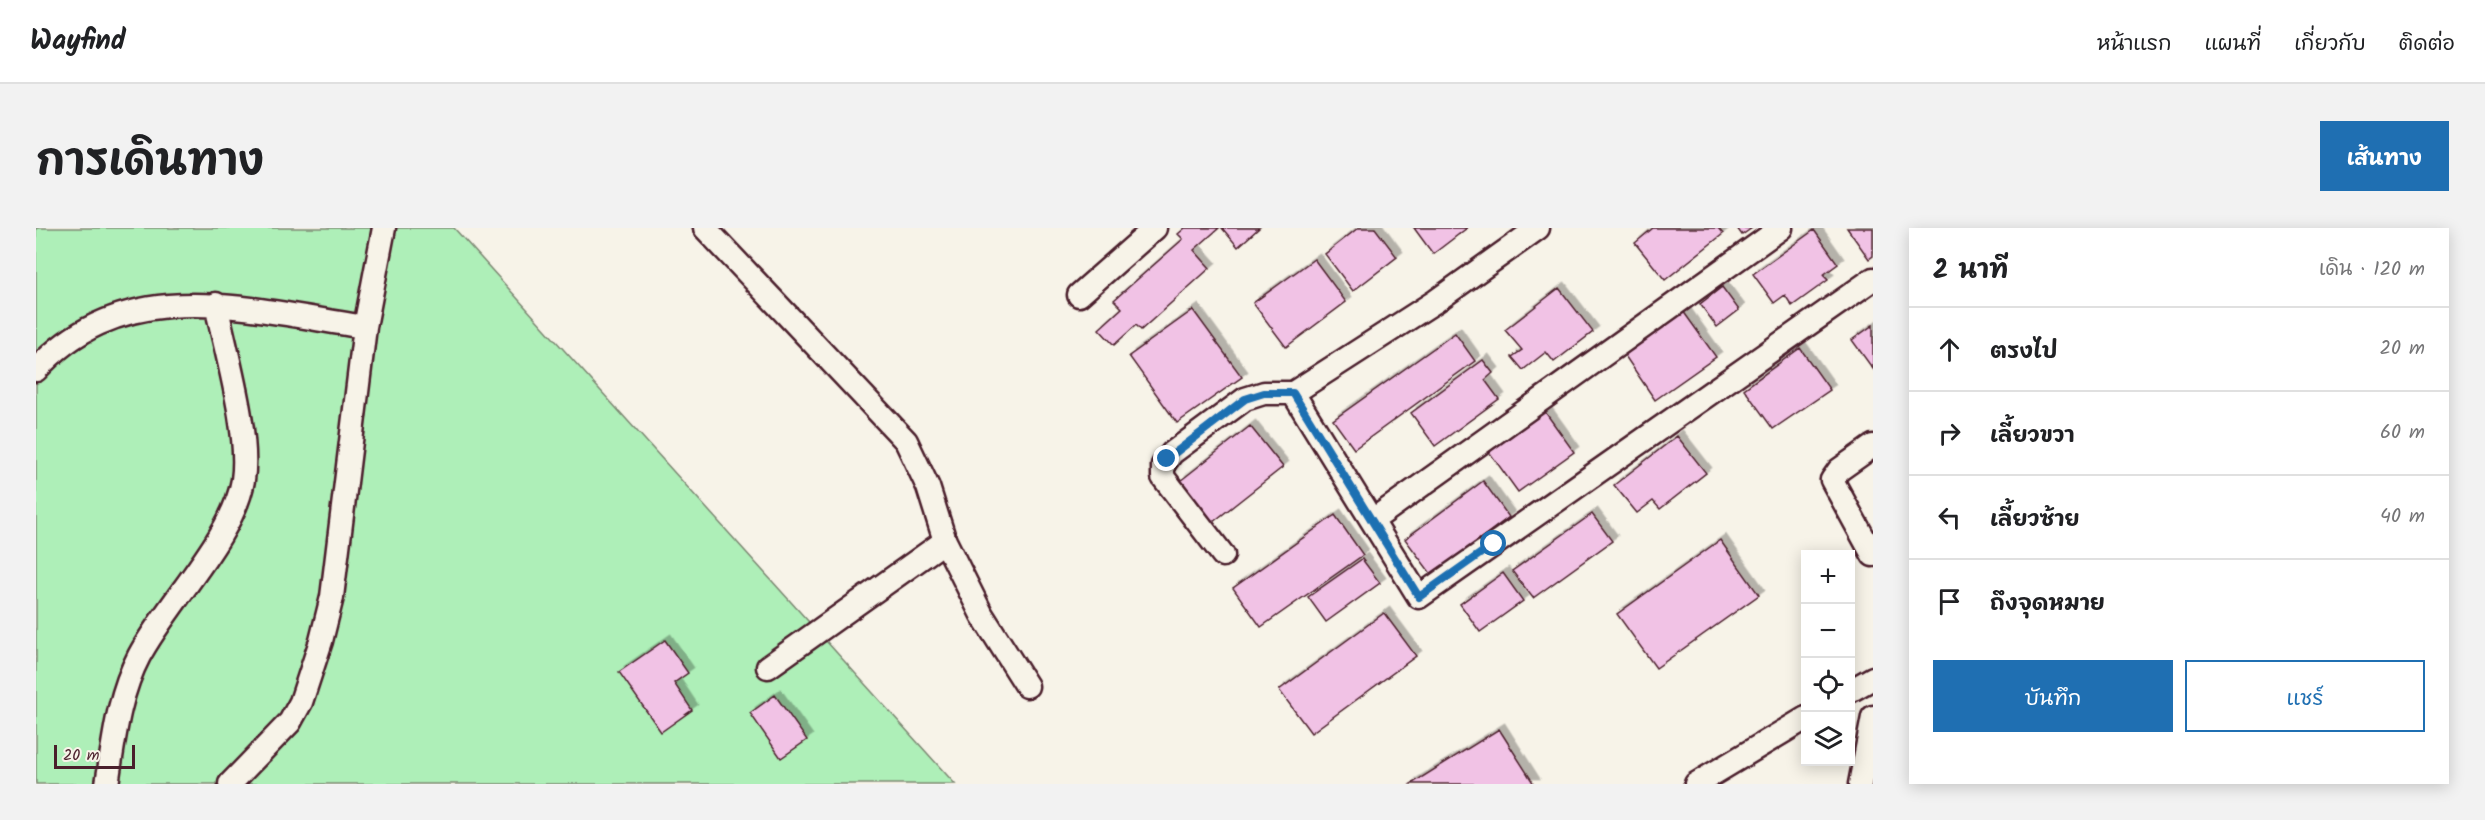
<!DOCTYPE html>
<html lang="th">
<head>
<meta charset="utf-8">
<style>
	body { margin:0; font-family:Kalam,"Playpen Sans Thai",sans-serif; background:#f2f2f2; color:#202124 }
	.controls { position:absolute; right:18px; bottom:18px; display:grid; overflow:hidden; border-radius:0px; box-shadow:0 3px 15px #0003 }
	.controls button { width:54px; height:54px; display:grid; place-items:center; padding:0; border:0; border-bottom:2px solid #e0e0e0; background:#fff; color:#202124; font:30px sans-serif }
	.scale { position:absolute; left:18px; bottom:15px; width:81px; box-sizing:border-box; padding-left:6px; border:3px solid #4a1f2b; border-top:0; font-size:16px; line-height:21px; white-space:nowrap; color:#4a1f2b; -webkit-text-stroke:4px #f7f3e8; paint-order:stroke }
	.stop { position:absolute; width:18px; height:18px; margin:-14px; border:4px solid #1f6fb2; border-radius:50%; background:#fff }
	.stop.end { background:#1f6fb2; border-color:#fff; box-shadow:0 2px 6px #0008 }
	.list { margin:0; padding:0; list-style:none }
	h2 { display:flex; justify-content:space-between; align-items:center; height:78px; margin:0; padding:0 24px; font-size:26px }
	h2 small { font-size:20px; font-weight:400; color:#757577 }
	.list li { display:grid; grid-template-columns:39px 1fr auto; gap:18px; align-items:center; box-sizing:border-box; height:84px; padding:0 24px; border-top:2px solid #e0e0e0 }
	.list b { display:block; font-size:22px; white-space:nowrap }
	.list em { font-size:20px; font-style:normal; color:#757577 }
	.actions { display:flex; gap:12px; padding:18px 24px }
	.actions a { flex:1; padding:14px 0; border:2px solid #1f6fb2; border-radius:0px; text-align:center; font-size:21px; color:#1f6fb2 }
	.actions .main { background:#1f6fb2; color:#fff }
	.icon { flex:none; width:33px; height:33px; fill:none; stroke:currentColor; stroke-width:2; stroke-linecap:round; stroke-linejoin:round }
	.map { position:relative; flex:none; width:1837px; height:556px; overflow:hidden; border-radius:0px }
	header { display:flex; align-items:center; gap:36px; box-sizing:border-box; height:84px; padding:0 30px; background:#fff; border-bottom:2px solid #e0e0e0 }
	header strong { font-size:28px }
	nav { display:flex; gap:33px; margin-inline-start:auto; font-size:21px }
	.intro { display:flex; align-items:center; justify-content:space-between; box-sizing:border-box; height:144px; padding:0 36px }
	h1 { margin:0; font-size:42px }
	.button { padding:15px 27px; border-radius:0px; background:#1f6fb2; color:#fff; font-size:21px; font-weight:700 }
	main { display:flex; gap:36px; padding:0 36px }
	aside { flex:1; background:#fff; border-radius:0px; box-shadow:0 3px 15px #0003 }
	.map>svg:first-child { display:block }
	.green { fill:#aeefb8; stroke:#7c8772; stroke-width:1.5 }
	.building { fill:#f1c2e5; stroke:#4a1f2b; stroke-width:1.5; filter:url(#shadow) }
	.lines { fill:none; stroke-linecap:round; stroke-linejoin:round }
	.street-casing { stroke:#4a1f2b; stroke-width:27 }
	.street { stroke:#f7f3e8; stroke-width:22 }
	.route { stroke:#1f6fb2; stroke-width:8 }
</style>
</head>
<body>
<header>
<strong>Wayfind</strong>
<nav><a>หน้าแรก</a><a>แผนที่</a><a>เกี่ยวกับ</a><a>ติดต่อ</a></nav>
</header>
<div class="intro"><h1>การเดินทาง</h1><a class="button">เส้นทาง</a></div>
<main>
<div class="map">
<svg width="1837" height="556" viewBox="0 0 1837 556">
	<defs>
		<filter id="shadow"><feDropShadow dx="5.5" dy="-5.5" stdDeviation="0" flood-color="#0004"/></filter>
	</defs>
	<rect width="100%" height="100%" fill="#f7f3e8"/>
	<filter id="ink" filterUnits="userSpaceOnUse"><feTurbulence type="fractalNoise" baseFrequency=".0167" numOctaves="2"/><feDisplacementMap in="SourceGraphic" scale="12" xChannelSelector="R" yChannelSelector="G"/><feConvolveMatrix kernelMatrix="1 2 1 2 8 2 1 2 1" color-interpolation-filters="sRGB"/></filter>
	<g filter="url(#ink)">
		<path class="green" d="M0,0H418L919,556H0Z"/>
		<path class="building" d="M1149,0H1183L1158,22L1174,40L1105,102L1100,97L1078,117L1063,101L1086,80L1078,72L1147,11L1142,6Z
			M1186,0H1223L1202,19Z
			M1322,0H1339L1361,29L1317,63L1289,26Z
			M1378,0H1431L1397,26Z
			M1617,0H1682L1687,6L1629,52L1599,15Z
			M1701,0H1716L1706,7Z
			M1811,0H1837V28L1833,31Z
			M1778,2L1802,36L1787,47L1792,52L1756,78L1749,67L1738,75L1717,46Z
			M1278,31L1310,74L1250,119L1217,75Z
			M1686,59L1703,82L1681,99L1664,76Z
			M1523,60L1557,104L1518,134L1510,124L1487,142L1476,129L1486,122L1469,102Z
			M1157,82L1206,149L1141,195L1093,128Z
			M1647,83L1680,129L1619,172L1587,125Z
			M1837,97V141L1816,112Z
			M1419,105L1439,133L1318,221L1297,192Z
			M1764,120L1794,162L1737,201L1708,161Z
			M1447,132L1457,145L1449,152L1463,171L1399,218L1375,185Z
			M1507,181L1538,224L1482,264L1451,221Z
			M1214,198L1247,239L1177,294L1144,253Z
			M1641,208L1670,245L1624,281L1617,273L1601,285L1578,257Z
			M1447,253L1473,289L1396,347L1369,311Z
			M1556,286L1576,313L1497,370L1476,343Z
			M1299,287L1327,327L1225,399L1197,360Z
			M1684,312L1723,367L1620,440L1581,386Z
			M1326,331L1344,355L1290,394L1272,369Z
			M1467,345L1487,373L1444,404L1424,376Z
			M1348,385L1380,428L1275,505L1243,462Z
			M629,412L652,445L638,455L656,482L625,504L583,444Z
			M739,467L771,512L745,530L714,485Z
			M1463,501L1498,556H1375Z"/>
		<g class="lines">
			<g class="street-casing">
				<path id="street" d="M669,0L870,213L892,259L909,313L946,387L991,458
					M1043,67L1119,0
					M0,142C90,43 214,82 329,99
					M1257,165L1400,73L1502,0
					M1837,218L1803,242L1796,252L1837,327
					M1337,292L1745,0
					M1187,327L1127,249V237L1136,225L1209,171L1228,165H1257L1383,369L1837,51
					M732,439L909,313
					M1814,463L1837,450
					M71,556C78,512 82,468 103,428C131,375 198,308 207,252C214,205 190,125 180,76
					M194,556L254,494L265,474L285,413L296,369L329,99L348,0
					M1660,556L1770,490
					M1824,556L1837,489"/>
			</g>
			<use href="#street" class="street"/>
		</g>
	</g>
	<g class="lines" filter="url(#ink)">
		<path class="route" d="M1131,231L1209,171L1228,165H1257L1383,369L1458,316"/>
	</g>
</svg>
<div class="controls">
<button>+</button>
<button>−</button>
<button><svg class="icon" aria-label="locate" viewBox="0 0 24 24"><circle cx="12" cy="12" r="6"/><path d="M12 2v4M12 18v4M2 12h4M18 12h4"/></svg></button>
<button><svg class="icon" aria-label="layers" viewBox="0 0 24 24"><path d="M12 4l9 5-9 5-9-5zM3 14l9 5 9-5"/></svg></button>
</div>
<div class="scale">20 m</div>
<div class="stop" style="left:1458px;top:316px"></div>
<div class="stop end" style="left:1131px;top:231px"></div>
</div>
<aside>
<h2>2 นาที<small>เดิน · 120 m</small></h2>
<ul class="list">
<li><svg class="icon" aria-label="ahead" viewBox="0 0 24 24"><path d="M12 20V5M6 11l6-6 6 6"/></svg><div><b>ตรงไป</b></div><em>20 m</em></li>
<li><svg class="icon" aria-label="right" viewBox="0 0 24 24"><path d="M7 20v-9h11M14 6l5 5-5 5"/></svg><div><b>เลี้ยวขวา</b></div><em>60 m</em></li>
<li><svg class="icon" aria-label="left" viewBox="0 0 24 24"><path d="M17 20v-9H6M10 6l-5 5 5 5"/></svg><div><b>เลี้ยวซ้าย</b></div><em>40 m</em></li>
<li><svg class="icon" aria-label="arrive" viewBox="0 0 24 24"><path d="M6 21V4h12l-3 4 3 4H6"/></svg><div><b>ถึงจุดหมาย</b></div></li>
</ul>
<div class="actions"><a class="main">บันทึก</a><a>แชร์</a></div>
</aside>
</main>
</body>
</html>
